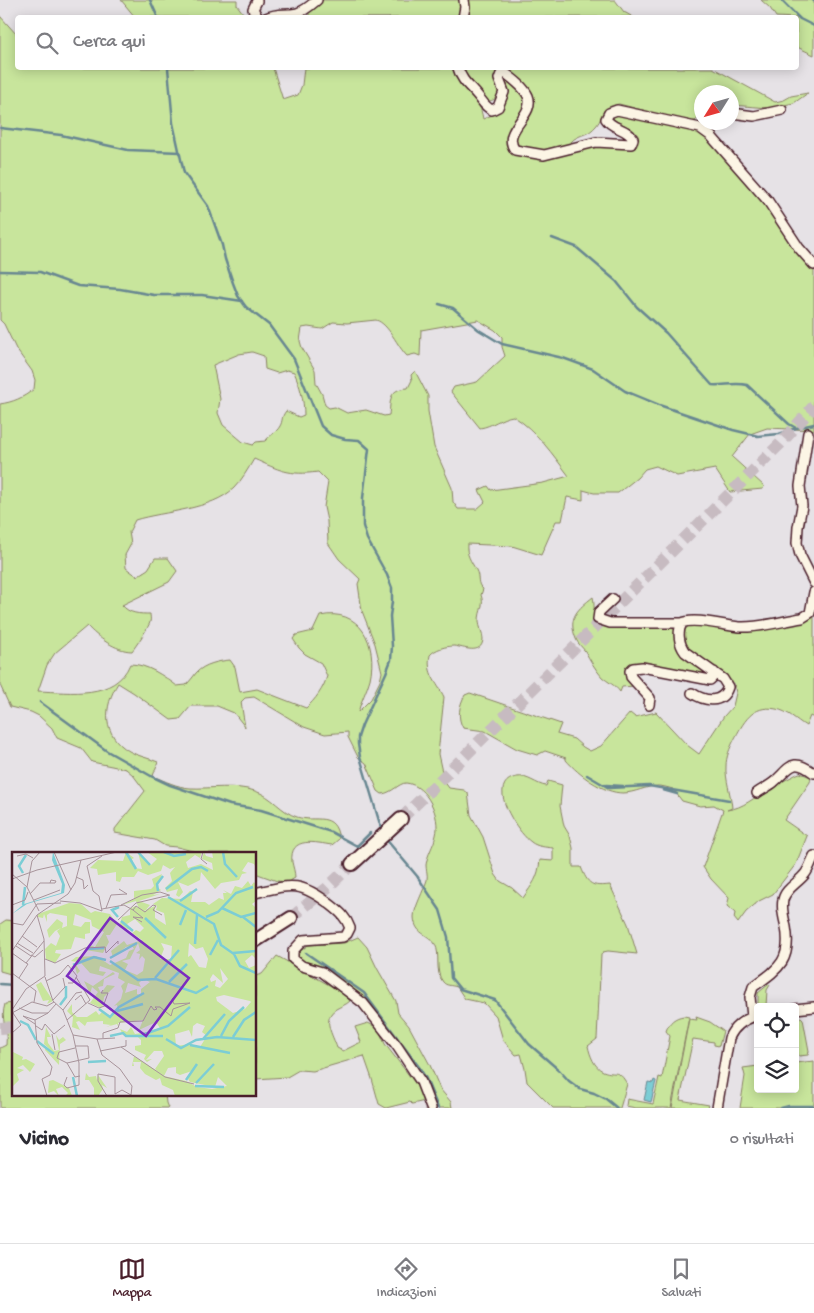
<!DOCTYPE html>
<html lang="it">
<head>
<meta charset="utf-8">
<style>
	body { margin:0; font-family:"Gochi Hand",sans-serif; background:#f7f7f7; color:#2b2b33 }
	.controls { position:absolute; right:15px; bottom:15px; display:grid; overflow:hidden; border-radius:5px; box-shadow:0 2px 12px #0003 }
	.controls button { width:45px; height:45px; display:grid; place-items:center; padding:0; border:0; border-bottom:1px solid #e1e1e2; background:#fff; color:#2b2b33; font:25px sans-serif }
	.compass { position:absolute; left:694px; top:85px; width:45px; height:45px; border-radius:50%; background:#fff; box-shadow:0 2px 12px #0003; rotate:233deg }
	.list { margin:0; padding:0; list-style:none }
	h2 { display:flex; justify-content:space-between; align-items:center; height:65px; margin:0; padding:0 20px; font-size:21px }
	h2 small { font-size:16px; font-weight:400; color:#7c7c81 }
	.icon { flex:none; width:28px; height:28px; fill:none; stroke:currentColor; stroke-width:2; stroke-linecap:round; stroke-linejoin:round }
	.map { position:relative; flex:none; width:814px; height:1108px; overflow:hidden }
	.search { position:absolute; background:#fff; box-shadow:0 2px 12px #0003; left:15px; right:15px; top:15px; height:55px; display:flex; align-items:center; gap:12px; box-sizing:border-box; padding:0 18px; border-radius:5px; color:#7c7c81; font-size:19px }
	.sheet { height:135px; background:#fff }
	nav { display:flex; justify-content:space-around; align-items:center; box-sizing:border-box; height:70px; border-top:1px solid #e1e1e2; background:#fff; font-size:14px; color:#7c7c81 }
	nav a { display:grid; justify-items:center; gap:2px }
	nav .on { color:#4a1f2b }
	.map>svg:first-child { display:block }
	.green { fill:#c8e59c; stroke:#898264; fill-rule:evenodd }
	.water { fill:#7ccdd5; stroke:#688791 }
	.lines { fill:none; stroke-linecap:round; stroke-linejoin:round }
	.stream { stroke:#688791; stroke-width:2.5 }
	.secondary-tunnel { stroke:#c7bbc1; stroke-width:12; stroke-dasharray:12 6; stroke-linecap:butt }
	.minor-casing { stroke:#4a1f2b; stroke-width:12 }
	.secondary-casing { stroke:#4a1f2b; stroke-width:16 }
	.minor { stroke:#fcf5e5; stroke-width:9 }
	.secondary { stroke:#fcf5e5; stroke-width:12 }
	.inset-river { fill:none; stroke:#7ccdd5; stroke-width:2.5 }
	.inset-road { fill:none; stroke:#a8949b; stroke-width:1 }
	.view { fill:#7b2cbf; fill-opacity:0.15; stroke:#7b2cbf; stroke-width:2.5 }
	.inset-edge { fill:none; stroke:#4a1f2b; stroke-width:2.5 }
</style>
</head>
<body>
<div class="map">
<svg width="814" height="1108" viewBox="0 0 814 1108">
	<rect width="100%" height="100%" fill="#e6e2e6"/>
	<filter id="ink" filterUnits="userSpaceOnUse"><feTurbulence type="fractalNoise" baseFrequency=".02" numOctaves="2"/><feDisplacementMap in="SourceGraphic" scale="10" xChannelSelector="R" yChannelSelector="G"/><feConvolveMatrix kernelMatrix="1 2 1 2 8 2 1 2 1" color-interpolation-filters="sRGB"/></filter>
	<g filter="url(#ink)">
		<path class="green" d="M121,0H237V5L246,17H135Z
			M323,0H615L624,12L633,17L309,18V12Z
			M761,0H814V55L797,47L796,18L776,17L770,8Z
			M0,16L17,35L18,68H273L283,100L298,95L302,85L304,68H453C456,84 467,88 476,100C480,105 482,113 483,119L492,115L501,108L503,78C556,105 493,129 510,149C515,155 521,156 528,156L606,145L624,148L636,147C646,132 626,126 614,120L613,117L616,115L624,114L685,128L701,133L713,141L756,191L814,269V430L767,428L750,434L732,457L764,486L763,489L730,492L715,469L677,476L656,466L645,469L637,478L618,493H594L583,490V500L567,497L562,521H556L541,555L512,546L467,544C466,555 471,561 476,570C480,577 476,584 483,589L481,595C485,605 479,610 479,621C479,627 483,633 483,639C482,656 463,647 454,646C446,646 435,649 430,655C426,674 437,682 444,697L438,754L444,781L449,788L464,790L468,793L471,815L483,837L495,874L500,881L512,888L523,898C533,883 538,879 540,860L553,861V848C546,847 537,847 531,842C517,832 484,782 517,777C527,775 537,785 546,786L548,781L562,785L560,806L564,826L570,836L573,848V867H581C588,885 592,887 610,885L628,924L637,954L608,951L603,952L601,955L597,1039L588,1046C590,1055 594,1067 603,1071C616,1076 618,1068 627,1084L620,1108H553L527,1082L525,1069L521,1054L516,1055L503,1040L496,1016L484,1003L465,999L457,987C451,985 446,986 443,982C434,971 441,955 435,944C428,933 415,935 414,917C414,908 424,890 427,880C428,874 426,870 426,865C427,855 434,845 436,835C441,817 427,785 406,783C399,783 392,793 382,794L378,791L366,763L358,757L348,737V732L325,734L304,727L254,697L245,698L241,702L245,727L234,713L217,706H191L180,719L171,720L134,693L118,683C103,707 102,735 129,751C137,756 149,758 158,762L153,776C165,781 177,787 190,788C211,789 234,784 255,791C272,796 281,812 297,817C315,823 335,810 339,839L332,845C317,843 289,835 292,862C293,867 295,872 295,878L288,882L277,881L255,873V853H201L177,847L165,846L155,840L115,833V829L145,791L133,775L126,769L92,762L81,748L57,738L52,728L39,716L31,712L10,707L0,685V404C13,402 23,398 34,389L35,380L32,371L16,349L4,324L0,320ZM376,320C389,324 397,346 407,356L415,354L420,356L421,330L478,320L495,330L502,337V347L505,356L477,382L454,387L451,392L480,428C493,426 500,418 513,416C536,430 553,455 569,476L543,483L491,490L488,486L479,490L485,502L477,509H458L453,502L452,488L434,447L428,411V396L415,371L411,375L412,380L408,388C388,389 391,400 389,415L384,416L366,410L347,413L335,407L329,408L325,405L322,394L316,383L315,370L302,348L300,341L302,328L308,327L322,329L333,322L347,323ZM252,352L264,356L265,369L277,373L287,370L294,372C300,385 304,400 304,415L299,417L286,411C281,417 283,421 280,426C277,432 269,436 265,441L256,442L253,445L243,442L223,425L218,413L220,399L213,365L239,354ZM254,459C279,470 289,476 318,472L328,482L324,507L327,521L328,543L339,559L360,579L358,584L362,611L375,644L382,672L380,681L371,699L358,712C361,701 367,690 370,679C378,644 360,607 320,616L313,631L296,635L293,639L299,648L305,654L321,663L327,676C324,688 315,700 306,708L257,689L240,692L235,667L230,660C219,661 204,664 196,673C193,677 190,681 186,685L177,686C164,676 147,664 130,664C115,700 70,692 38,691L47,665L55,653L87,626C97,637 116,651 132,651C134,649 150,625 150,622C151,619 150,616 150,614C140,614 129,614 122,605L169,582L177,571L168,558H155L148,569L137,576L126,568L125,555L131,544L129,532L135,520C164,511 212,510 234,488C242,480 248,469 254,459Z
			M460,68H713L775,102L784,100L791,96L808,93L794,103L768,108L732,105V92H702L701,116L695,121L688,122L619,104C598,108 606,114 596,126C588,135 585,133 576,138C573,139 571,143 567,145C551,153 535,150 518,148L513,140L527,114L534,108C533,103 534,96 532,92C528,84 507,69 499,69C493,76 497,85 499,93C487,117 466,79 460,68Z
			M593,597C595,605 593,611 596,618L673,625L676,629V642L710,674L706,676L627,668L625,672L635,686L622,687L620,692C615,685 608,682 602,677C595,669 590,660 585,651C582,647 578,644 576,639C567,617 578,609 593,597Z
			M814,609V718L810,716L806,726C796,720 788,711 776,709C752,704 743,723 734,740C730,748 726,757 726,766C725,779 731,794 732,808L727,810C744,808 754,797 769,789C778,783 788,779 797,774L800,773L811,777L810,782L784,820L807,836L796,864L773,894L759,901L746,912L738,923L734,918L735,913L727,906L729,898L711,879L703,867L723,810L714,805L700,806L682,801L673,789C669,788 663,786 658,786C646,786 635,793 623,793C603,793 579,775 566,760V758L545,751L537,755L517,749L485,731L463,728C457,718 459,705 465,695L470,693L561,724L557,734L574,739L583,747L590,751L601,746L630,713L635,717L656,712L687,745L699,754L724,716L733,706L736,693L734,683L687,649L682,634C691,615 715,630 731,630C761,629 787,620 814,609Z
			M6,920L14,921V975L0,971V924Z
			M358,937L367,947L377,968L396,1001L398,1013L409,1026L430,1065L440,1089L451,1102L452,1108H434L426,1082L373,1010L299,958L297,954L308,945L344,943Z
			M277,956L340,991L350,1001C346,1005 341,1006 336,1009C321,1019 333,1035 337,1048L343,1051L361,1042L355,1027L368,1023L378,1028L385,1044L418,1087L425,1101L412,1104L410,1102L386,1108L379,1104L372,1079L364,1056L313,1071L299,1070L287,1077L255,1079V976L262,974Z
			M769,984L770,985L767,990L766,1006L758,1007V993Z
			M14,1003V1094H165L166,1103L168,1108H0V1048L6,1045C8,1028 0,1020 5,1004Z
			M684,1016L689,1017L671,1108H636L626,1106L627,1099L653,1104L659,1077L662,1078L670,1036L666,1031C669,1022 675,1017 684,1016Z
			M696,1017L710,1022L723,1031L719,1046L714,1045V1042L693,1039L680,1100L709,1105L708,1108H672L689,1019L697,1020Z
			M801,1017L803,1019L809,1051L808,1055L799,1056C793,1046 795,1030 795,1018Z
			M814,1061V1108H740L745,1076L743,1068L758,1066V1089H795V1063Z"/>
		<path class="water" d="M654,1080L656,1081L651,1102L644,1100L648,1082L653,1083Z"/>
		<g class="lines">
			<path class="stream" d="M150,0L158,18
				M781,0L800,19L814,26
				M813,0L814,1
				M168,68L173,123L184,173L208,206L222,245L225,259L233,283L238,296L246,307L269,325L294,359L321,426L331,435L345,439L359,440L369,449L363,498V526L367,539L387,575L392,588V602L390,616L392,646L391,660L386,673L362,725L358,737V744L360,757L382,831
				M0,128L61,135L128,150L180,152
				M552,238L576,247L616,281L637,307L666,333L712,385C724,386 735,382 747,385L789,424L796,428
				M0,271L40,272L78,286L120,289L154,295H202L242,301
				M439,304L453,308L479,330L502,344L563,358L593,369L625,391L659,405L733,430L758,436L779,434L796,428L814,424
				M40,702L107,751L151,776L170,785L230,805L261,810L331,832L357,846L370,833
				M587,775L609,788L649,786L729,800
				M606,785L623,786
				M663,790L677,794
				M385,838L417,876L440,910L448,937L451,978L460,989L495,1000L529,1044L560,1071L569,1081L580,1089L594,1093L606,1099L617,1108
				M306,953L364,993L419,1067L426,1079L438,1108
				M0,984L14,985
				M781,1108L789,1106H814"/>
			<path class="secondary-tunnel" d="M401,819L780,444L814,406
				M291,918L327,888L352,864
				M0,1028L14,1027"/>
			<g class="minor-casing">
				<path id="minor" d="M257,1L253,9L258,18
					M266,18C279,12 285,16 297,13C305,11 311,5 317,0
					M463,18L465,7L464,0
					M458,68C462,82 470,86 478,96C483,102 485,107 492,110L498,107L504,92L499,79L501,74L505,73C513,79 524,87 528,96C536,116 500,130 515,150L544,155L596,142L631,144L633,139C627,128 612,129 606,119L609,113L617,110L700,128L711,136L768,201L799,248L814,265
					M732,113L754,116L782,110
					M808,433L800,486L802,506L798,527L797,543L800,555L814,583
					M613,599L599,612L598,619L610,623H682
					M692,693C704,701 722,705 728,687L723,679L685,652C679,644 677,632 682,623C694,617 726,626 740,627C761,628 782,621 802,618L810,613L814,592
					M649,705L650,698L631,677L630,671L633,668L642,667L710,680L712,678L714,672
					M757,793C763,789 769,786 774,782C791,767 792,757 814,773
					M255,893C292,884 300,881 331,905C340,912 346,917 350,928L347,934L343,937L303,940L293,951V959L302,966L322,972L363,1003L397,1046L421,1082L431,1108
					M795,1009L814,1007
					M752,1017L750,997L753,987C778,969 792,961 786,927C784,919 781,909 783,900C785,889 798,883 805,874C809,869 811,862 814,856
					M717,1108L729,1038C734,1026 743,1020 755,1016"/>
			</g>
			<g class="secondary-casing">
				<path id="secondary" d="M352,864L401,819
					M255,941L291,918"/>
			</g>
			<use href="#minor" class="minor"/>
			<use href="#secondary" class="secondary"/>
		</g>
	</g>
	<g transform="translate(12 852)">
		<rect width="244" height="244" fill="#e6e2e6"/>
		<path d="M114,0L122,6L120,7L122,16L130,17L126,0L139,13L145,7L135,0H190L188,6L183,3L174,10L176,16L189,12L201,18L200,11L190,7L192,0L194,4L201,6L200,0H244V16L242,12L236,10L230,19L235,21L230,22L227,28L209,31L203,37L189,20L188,28L176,34L166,30L171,40L167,45L164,43L166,37L155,40L153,36L160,29L158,21L163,15L158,17L151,13L149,19L136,23L126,19L122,25H110L108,30L104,29V20L86,23L85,17L78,16L86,8L111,9ZM150,22L145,35L149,38L141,43L148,42L127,49L138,53L133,59L127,57L124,49L110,53L122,47V39L139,37L142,34L140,27ZM236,29L239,34L242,30L244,33V49L240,52L244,56V107L240,103L233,109L237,116L244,113V244H163L161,238L150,233L148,226L144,228L133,222L128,216L129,210H121L122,214H120L122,204L145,219L143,217L152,204L150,199H142L134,208L140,207L135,210L132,207L134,203L123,198V194L129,193V188L124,183H111L108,177L115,180L119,175L123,182L135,180L148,176L144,170L127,178L131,168L106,171L107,176L105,172L94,175L99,173L91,172V169L75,170L73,174L67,169L64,170L68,178L60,175L61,165L55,159L60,152V160L65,165H75L84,159L87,163L91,159L98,164L106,157L105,153L102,154L109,147L111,139L109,134L113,130L106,126L107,121L88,114L87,119L94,120L91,124L78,121L69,111L64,113L68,119L65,122L63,115H59L65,110L59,109L64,105L84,104L98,113L114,106L117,99L122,97L120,94L114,95L101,105L99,99L112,89L115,93L130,88L120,81L124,78L128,80L132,76L123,67L115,72L119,78L107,75L110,65L118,63V57L123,54L131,59L143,54V66L154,73L152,61L144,58L145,54L141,52L150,46L170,47L178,39L181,40L179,50H193L197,53L207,46L212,48L211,41H215L211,38L219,42L223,34L230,36ZM126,91L128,98L124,101L128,102L127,108L130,104L133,107L131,119L125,123L113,118L116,112L110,109L118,107ZM149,91L160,94L159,107H148L152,97ZM177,91L184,97L191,95L196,107L194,116L187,115L179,103L176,105ZM208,116L216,127L208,136L203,134L204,128L199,130L198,127L201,122L211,131ZM131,127L138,130L129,137V143L125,142V137L113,141L116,131L129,135L127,131ZM212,143L238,149L239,150L233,157L221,161L205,149L204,145ZM185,171L193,174L190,180L195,184L188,195L178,192L164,194L163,182L177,178L180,185L181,174ZM164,215V221L168,223L180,219L176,227L178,230L203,235L206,225L215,234L200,237L185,235L174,229L152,224L156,216ZM57,51L69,52L79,61L83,59L98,62L105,72L98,83H94L97,90L91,101L74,98L78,93L83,95L92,80L80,74L79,68L63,62L61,73L69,75L73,70H78V81L73,82V87L63,85L59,97L44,98L43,101L49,102L43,111L34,107L33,97L39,91L44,94L48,84L45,79L49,76L43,79L37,86L35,78L45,67L51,71L50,76L55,74V64L38,61L35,63V70L32,62L31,66L26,65V62ZM101,120L103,122L92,127L91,134L86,135L89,141L95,133L103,134L92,145L91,153L89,156L78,151L86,140L80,135L78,142L72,129L81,134ZM29,130L41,149L35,152L37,148L31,149L24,133ZM34,175L39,185H35L36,191L42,199L47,198L44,183L47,188L51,185L54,188L48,192L47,213L33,198L34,195L44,203L32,192ZM1,200L11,205L10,208L14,207L23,212L18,220L11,213L5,216L12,218L5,222L7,228L0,235ZM74,221L77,225L84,224L85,228L86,223L95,236L90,233L91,237L86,244H82V236L77,228H73ZM41,228L57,236L60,244H53L56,241L50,235L44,237L47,244L42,239L36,241L37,229Z" fill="#c8e59c" fill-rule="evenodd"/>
		<path d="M41,0L53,33L52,41L15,52L0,62L12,52L49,41L50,32L40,8Z" fill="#7ccdd5"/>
		<path class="inset-river" d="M114,0L124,17M126,0L138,13M152,0L162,4L174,2M211,0L213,12L225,25M11,21L7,14L14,3M154,37L180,17L189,15L196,19M146,39L145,32L151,24M156,45L202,72L209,93L222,102L228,114L244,121M168,49L185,37M11,53L13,35M210,56L229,65L244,61M106,65L100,58L107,55M194,65L206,60L224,41L241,35M231,65L244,75M133,66L154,86M109,69L121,79M168,73L174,58M183,92L185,63M74,97L92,96M221,101L244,99M198,103L206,88M98,106L125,91M98,109L126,128L144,127L184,141L196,134M61,113L82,105L94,108M143,126L167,98M157,130L175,112M48,153L54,145V134M87,157L98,165L107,155L132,141M105,159L131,152M8,169L16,173L24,188M130,183L156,174L178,155M98,184L111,181L114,184H151M209,184L217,169L232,155M221,185L232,168L244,160M154,187L169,196L184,188L205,185L244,188M191,187L213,162M25,189L42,202M178,193L218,201M76,210L94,209M61,225L65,244M174,228L185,212M184,231L202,212M183,234L212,235"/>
		<path class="inset-road" d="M42,0L59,38M191,0L189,7L195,12M5,4L14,2L21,6M0,22L15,35M64,25L71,28L72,37L76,33M0,27L25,18L105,0M18,42L28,31H43L44,29L39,28L38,31M22,48L48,38M48,49L68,51L90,59L87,44L81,39L75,14L90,4M0,53L13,48L16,40M109,53L130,43L148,40L157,43M94,56L99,43L115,42L107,37M90,57L112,53L121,58L124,54L133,60L141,53L144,54L141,58L150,63M121,58L131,66L121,65L130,70M27,59L15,35L20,9L28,0M106,68L124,51L158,43M0,71L11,73L25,52L49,51M10,84L25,95M5,91L21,101M4,94L19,104M0,99L25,63M0,101L14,111M19,103L23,105L31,98M33,107L43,111L73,96L93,95L94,101L106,89V92M14,111L32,89M0,121L24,139L22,150M33,125L41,149L51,158L61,183L67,211V233L55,236L52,233L55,225M7,126L16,112L14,111M34,129L48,122L56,113L65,124L61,131H56M91,138L89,141H96L92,152M41,148L53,135L51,126M63,148L69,143L74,152M76,151L87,156L95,153L103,160M7,156L20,161H36M0,158L14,137L33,124L32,87L25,63L56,42L63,31L69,8M51,158L64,141L70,140M0,161L20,150L35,154L42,150M23,168L11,164L23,172M55,168L78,148L64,125M24,174L30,178L33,172L42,182L53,173M0,181L9,173L1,161M40,182L43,198M61,183L85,187L90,203L108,217L120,234L119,243L110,238L103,242V225L86,222V229L95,244M91,186V181L106,176L108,170L131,169L139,154L142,158L145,157L143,155H148L159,164L161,157L178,151L162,152L160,147L164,144M85,187L103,186M109,195L153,225L182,232M63,196L47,200L45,206L55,211L63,225L68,224M88,199L114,194V188M55,211L77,206L76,194H63M35,244L30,227L38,223L40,215L25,191L23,168L36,161L44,152"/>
		<path class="view" d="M98,66L177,126L134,184L55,124Z"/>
		<rect width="244" height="244" class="inset-edge"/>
	</g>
</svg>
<div class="controls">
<button><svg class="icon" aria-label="locate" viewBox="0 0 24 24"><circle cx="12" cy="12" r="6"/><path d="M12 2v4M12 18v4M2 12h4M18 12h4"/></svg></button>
<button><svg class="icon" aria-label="layers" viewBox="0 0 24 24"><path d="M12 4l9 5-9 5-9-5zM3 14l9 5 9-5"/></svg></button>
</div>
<svg class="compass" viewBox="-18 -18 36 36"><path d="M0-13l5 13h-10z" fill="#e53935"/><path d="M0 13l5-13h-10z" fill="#7c7c81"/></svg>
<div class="search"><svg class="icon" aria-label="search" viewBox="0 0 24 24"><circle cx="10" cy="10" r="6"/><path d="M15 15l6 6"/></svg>Cerca qui</div>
</div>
<section class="sheet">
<h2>Vicino<small>0 risultati</small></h2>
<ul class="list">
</ul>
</section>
<nav>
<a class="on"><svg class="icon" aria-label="map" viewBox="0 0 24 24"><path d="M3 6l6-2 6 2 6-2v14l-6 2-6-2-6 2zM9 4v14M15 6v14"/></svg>Mappa</a>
<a><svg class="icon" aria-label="directions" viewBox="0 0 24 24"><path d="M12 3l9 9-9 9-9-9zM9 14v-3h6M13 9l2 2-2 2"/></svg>Indicazioni</a>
<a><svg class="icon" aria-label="saved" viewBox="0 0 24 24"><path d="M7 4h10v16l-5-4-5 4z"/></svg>Salvati</a>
</nav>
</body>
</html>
